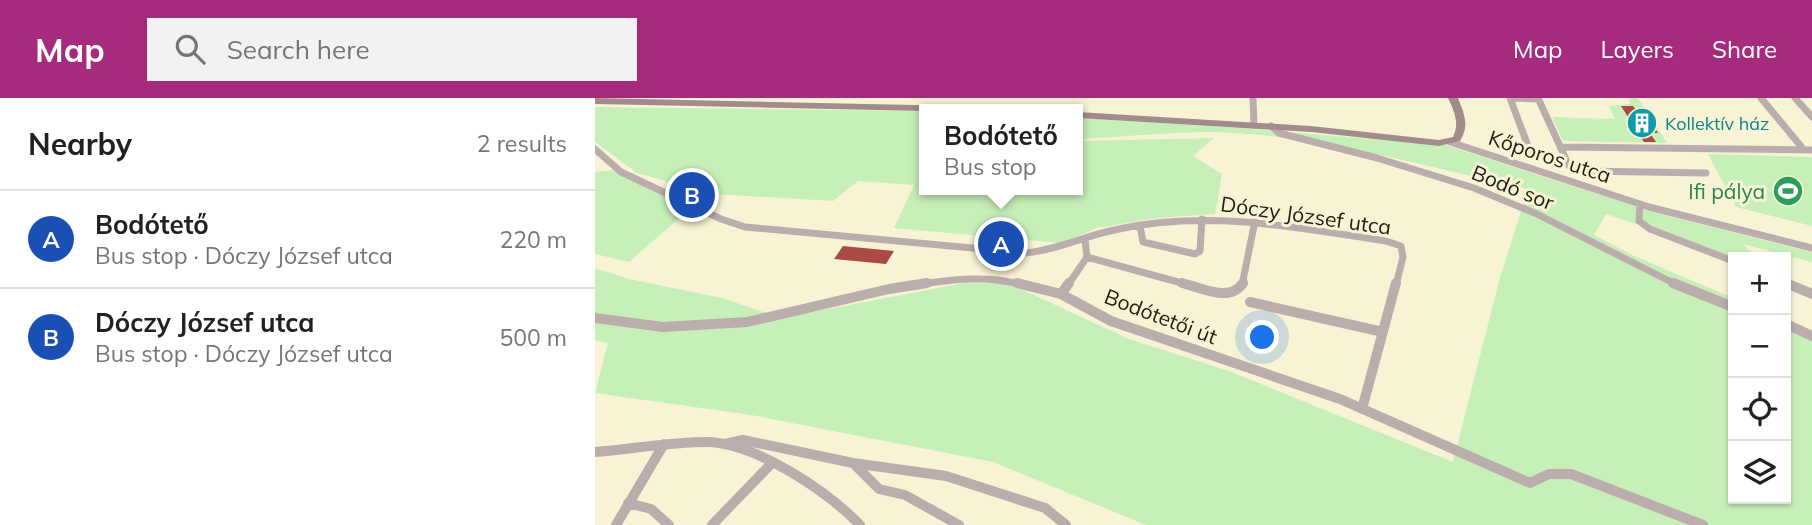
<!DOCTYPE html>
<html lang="en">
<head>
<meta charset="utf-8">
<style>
	body { margin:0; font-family:Mulish,sans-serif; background:#f2f2f2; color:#202124 }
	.controls { position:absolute; right:21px; bottom:21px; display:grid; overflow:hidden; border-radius:0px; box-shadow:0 2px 5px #0004 }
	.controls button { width:63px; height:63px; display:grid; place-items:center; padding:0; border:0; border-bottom:2px solid #e0e0e0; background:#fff; color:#202124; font:35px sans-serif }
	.you { position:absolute; left:668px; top:240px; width:24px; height:24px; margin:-18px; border:5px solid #fff; border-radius:50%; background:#1a73e8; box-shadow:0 0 0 10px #1a73e833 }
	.badge { display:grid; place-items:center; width:46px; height:46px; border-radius:50%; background:#a62a7e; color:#fff; font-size:23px; font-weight:700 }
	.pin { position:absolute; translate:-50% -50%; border:4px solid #fff; box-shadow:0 2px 7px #0006 }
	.popup { position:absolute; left:324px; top:6px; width:164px; height:91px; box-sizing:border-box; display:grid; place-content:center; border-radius:0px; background:#fff; filter:drop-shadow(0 2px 5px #0005); font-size:23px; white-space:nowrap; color:#757577 }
	.popup b { font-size:26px; color:#202124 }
	.popup::after { content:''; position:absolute; left:50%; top:100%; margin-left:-14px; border:14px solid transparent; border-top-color:#fff }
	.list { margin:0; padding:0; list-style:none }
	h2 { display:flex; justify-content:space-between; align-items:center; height:91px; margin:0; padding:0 28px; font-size:30px }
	h2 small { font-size:23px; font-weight:400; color:#757577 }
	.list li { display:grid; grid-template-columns:46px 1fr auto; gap:21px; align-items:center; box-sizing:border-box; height:98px; padding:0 28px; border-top:2px solid #e0e0e0 }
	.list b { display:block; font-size:26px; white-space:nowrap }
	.list p { margin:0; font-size:23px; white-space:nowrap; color:#757577 }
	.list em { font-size:23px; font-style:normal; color:#757577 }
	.icon { flex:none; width:38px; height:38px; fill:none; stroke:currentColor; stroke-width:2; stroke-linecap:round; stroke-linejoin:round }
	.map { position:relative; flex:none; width:1217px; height:427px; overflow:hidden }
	header { display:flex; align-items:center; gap:42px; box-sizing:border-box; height:98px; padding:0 35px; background:#a62a7e; color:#fff }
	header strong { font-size:33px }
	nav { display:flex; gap:38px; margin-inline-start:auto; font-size:24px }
	.search { width:490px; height:63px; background:#f2f2f2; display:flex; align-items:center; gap:18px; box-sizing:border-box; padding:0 24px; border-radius:0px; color:#757577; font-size:26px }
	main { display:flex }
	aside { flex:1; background:#fff }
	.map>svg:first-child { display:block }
	.green { fill:#c7f0b9 }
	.building { fill:#aa4a43 }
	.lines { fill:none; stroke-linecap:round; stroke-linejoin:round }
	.street-far1 { stroke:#bcadad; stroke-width:7 }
	.street { stroke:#bcadad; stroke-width:10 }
	.secondary { fill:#a28c8b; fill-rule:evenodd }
	.labels { text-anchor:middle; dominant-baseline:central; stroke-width:6; stroke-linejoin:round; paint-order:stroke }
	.far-culture-label { font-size:18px; fill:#0d838f; stroke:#f8f3d5; text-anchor:start }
	.street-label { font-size:21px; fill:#201e13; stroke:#f8f3d5 }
	.leisure-label { font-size:21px; fill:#27864d; stroke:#f8f3d5; text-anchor:end }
</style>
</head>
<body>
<header>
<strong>Map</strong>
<div class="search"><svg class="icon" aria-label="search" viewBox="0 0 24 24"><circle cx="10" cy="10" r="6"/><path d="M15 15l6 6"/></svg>Search here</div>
<nav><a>Map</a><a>Layers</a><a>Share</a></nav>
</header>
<main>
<aside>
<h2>Nearby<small>2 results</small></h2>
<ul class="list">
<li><span class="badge" style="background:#1a4fb4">A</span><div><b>Bodótető</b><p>Bus stop · Dóczy József utca</p></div><em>220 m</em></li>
<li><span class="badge" style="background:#1a4fb4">B</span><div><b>Dóczy József utca</b><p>Bus stop · Dóczy József utca</p></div><em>500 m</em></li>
</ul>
</aside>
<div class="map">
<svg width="1217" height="427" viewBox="0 0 1217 427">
	<rect width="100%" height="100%" fill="#f8f3d5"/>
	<path class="green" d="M1034,0H1043L1072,45L968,43L957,19L1020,21L1014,8L1035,6Z
		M0,9L329,13V92H483V43L619,40L598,58L627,76L620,116L562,120L502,130L466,145L299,130L319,87L263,83L238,103L119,96L42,75L0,44Z
		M483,20L644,30L850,47L1058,114L1217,154V164L1148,146L1160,159H1138V161L1083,140L1011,116L999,137L1037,157L1138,200V401H1191V222L1217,233V427H551L398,364L156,317L0,295L13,245L0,242V170L34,181L127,200L186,220L369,185L415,186L534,241L634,273L858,364L904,183L933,91C829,68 725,37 617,34C573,34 527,39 483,41Z
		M1113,56L1217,59V128L1141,109Z
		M20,72L95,111L34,164L0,156V74Z"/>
	<path class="building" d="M1026,8H1038L1044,16H1051L1063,35H1055L1061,44H1049Z
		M248,148L299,153L291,166L239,161Z"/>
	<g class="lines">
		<path class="street-far1" d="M658,0L659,27
			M915,0L936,56
			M916,0L943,1
			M943,0L974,68L987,73L1111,75
			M1166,0L1209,52
			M1200,0L1217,19
			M676,28L684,35L782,60L879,90L942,116L1082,187
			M855,44L1054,109L1217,150
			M965,49L1217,52
			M0,51L26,74L126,121L150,129L430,155C463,152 491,137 524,131C614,112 701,129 791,143L806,148L808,159L801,187
			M1045,106L1044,123L1055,131L1138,163
			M545,128L548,144L600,156L605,153L607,121
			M492,159L594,187
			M1191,185L1195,187
			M321,187C359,181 392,177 429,187
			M473,187L492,159L490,142
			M647,187L660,123"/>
		<path class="street" d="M422,185L466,196L516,223L745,301L935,385L954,376H976L1108,427
			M587,185C607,190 635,205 648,185
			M1078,185L1138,209
			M1191,185L1217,196
			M466,196L474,185
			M655,204L788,234
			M0,220L68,229L152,224L294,191L332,185
			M1191,226L1217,238
			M767,311L801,185
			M130,346L148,342L258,365L351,378L450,410L471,427
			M0,354C37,351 75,344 112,344C161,345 232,393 265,427
			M258,365L284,391L310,397L364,427
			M33,405L56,411L74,427
			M21,427L69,346
			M117,427L176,366"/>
		<path class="secondary" d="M0,0L364,8L369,11H329V13L0,6Z
			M853,0H863C869,16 875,27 865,43L844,48L716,34L483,20V14L716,28L844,42L858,39C865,25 859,13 853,0Z"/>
	</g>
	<defs>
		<g id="building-disc" transform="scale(1.575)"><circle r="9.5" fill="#0f9aa8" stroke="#f8f3d5"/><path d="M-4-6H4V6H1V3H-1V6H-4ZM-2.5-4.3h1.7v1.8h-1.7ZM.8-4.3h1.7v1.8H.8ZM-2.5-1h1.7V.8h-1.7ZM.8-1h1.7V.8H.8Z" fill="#fff"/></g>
		<g id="stadium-disc" transform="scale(1.575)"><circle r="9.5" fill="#2e9e5b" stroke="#f8f3d5"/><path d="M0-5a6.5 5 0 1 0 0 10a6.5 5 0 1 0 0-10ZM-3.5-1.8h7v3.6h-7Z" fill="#fff"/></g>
	</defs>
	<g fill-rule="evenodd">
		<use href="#building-disc" x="1047" y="25"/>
		<use href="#stadium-disc" x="1193" y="93"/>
	</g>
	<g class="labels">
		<g class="far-culture-label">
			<text x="1070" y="25">Kollektív ház</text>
		</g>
		<g class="street-label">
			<text transform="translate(955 58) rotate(18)">Kőporos utca</text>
			<text transform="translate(918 89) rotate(22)">Bodó sor</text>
			<text transform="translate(711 117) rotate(8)">Dóczy József utca</text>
			<text transform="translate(566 218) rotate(21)">Bodótetői út</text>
		</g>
		<g class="leisure-label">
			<text x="1170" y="93">Ifi pálya</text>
		</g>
	</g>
</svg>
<div class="controls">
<button>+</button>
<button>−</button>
<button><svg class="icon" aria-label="locate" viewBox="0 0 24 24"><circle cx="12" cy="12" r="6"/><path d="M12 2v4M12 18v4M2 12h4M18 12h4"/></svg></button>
<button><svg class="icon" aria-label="layers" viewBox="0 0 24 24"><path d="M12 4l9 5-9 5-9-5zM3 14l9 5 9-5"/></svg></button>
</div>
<div class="you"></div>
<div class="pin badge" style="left:406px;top:146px;background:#1a4fb4">A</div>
<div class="popup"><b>Bodótető</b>Bus stop</div>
<div class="pin badge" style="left:97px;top:97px;background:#1a4fb4">B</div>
</div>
</main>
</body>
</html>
